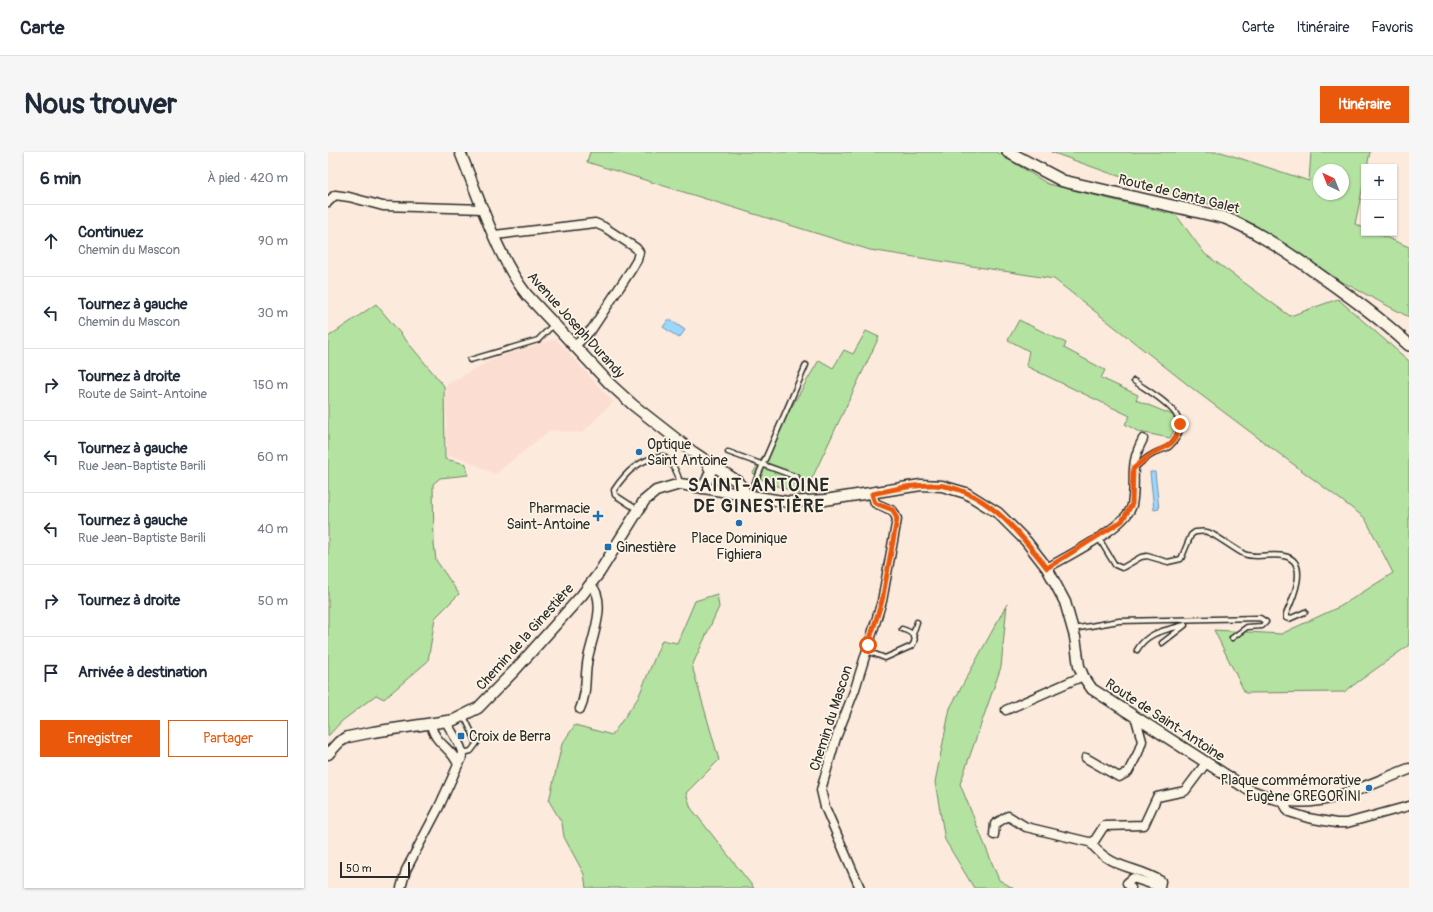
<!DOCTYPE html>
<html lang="fr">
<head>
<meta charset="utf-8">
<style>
	body { margin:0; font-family:Pangolin,sans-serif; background:#f6f6f7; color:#1f2937 }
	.controls { position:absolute; right:12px; top:12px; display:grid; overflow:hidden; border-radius:0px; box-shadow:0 1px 3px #0004 }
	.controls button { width:36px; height:36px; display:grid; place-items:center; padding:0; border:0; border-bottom:1px solid #e0e1e3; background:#fff; color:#1f2937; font:20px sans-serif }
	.compass { position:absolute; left:985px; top:12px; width:36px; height:36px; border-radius:50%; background:#fff; box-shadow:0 1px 3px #0004; rotate:317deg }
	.scale { position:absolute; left:12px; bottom:10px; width:70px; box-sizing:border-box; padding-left:4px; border:2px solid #2b2b2b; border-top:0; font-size:11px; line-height:14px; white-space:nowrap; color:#2b2b2b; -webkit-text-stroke:3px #fcf5e5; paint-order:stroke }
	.stop { position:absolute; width:12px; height:12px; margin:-9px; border:3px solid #ea580c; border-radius:50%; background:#fff }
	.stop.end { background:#ea580c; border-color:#fff; box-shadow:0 1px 4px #0008 }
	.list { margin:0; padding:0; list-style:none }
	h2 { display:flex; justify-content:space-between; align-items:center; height:52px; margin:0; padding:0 16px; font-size:17px }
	h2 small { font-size:13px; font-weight:400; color:#747a83 }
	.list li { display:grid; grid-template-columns:26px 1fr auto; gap:12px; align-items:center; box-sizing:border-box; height:72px; padding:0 16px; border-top:1px solid #e0e1e3 }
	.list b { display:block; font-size:15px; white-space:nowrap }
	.list p { margin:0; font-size:13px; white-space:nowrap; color:#747a83 }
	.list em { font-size:13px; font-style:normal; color:#747a83 }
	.actions { display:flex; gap:8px; padding:12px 16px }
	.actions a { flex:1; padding:9px 0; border:1px solid #ea580c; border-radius:0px; text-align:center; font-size:14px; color:#ea580c }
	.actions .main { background:#ea580c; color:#fff }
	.icon { flex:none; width:22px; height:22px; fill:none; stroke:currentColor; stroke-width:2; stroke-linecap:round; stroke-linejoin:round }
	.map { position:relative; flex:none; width:1081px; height:736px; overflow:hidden; border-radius:0px }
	header { display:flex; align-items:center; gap:24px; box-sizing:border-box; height:56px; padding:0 20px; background:#fff; border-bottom:1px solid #e0e1e3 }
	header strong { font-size:19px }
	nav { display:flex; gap:22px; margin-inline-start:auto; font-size:14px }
	.intro { display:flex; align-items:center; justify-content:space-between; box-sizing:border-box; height:96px; padding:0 24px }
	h1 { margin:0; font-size:28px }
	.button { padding:10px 18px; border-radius:0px; background:#ea580c; color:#fff; font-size:14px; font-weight:700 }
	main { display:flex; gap:24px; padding:0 24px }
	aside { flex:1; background:#fff; border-radius:0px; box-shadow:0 1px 3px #0004 }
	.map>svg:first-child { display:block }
	.built { fill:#fcddd1 }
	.green { fill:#b4e2a1; stroke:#708666; fill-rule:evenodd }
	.water { fill:#9dd6fd; stroke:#6f92a9 }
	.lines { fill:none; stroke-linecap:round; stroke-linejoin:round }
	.service-casing { stroke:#2b2b2b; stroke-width:7 }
	.minor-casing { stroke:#2b2b2b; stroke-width:11 }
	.tertiary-casing { stroke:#2b2b2b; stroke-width:13 }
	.secondary-casing { stroke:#2b2b2b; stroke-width:14 }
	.service { stroke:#fcf5e5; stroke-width:4 }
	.minor { stroke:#fcf5e5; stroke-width:8 }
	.tertiary { stroke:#fcf5e5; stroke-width:10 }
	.secondary { stroke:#fcf5e5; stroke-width:11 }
	.route { stroke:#ea580c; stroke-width:5 }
	.poi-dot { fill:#1f6fb2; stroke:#fcf5e5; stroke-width:1.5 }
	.labels { text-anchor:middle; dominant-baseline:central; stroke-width:3.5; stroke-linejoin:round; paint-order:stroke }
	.street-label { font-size:14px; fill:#2b2b2b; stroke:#fcf5e5 }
	.poi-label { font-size:14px; fill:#2b2b2b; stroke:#fcf5e5; text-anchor:start }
	.district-label { font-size:18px; font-weight:bold; letter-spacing:1px; fill:#2b2b2b; stroke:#fcf5e5 }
</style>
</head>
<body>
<header>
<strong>Carte</strong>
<nav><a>Carte</a><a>Itinéraire</a><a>Favoris</a></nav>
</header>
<div class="intro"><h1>Nous trouver</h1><a class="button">Itinéraire</a></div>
<main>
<aside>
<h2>6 min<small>À pied · 420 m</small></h2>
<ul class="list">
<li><svg class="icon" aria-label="ahead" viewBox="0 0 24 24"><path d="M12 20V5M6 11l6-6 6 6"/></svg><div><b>Continuez</b><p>Chemin du Mascon</p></div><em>90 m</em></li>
<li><svg class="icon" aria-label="left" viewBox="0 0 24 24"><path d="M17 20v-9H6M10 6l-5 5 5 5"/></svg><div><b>Tournez à gauche</b><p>Chemin du Mascon</p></div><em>30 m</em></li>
<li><svg class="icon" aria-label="right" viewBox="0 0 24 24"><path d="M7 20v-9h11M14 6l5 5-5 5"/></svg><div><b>Tournez à droite</b><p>Route de Saint-Antoine</p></div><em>150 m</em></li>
<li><svg class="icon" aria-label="left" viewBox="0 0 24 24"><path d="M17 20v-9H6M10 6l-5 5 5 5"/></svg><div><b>Tournez à gauche</b><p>Rue Jean-Baptiste Barili</p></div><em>60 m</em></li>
<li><svg class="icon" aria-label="left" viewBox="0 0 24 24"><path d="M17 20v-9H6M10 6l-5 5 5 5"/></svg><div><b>Tournez à gauche</b><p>Rue Jean-Baptiste Barili</p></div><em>40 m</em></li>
<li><svg class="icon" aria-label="right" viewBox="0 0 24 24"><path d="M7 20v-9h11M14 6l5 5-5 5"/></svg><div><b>Tournez à droite</b></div><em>50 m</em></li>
<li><svg class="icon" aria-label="arrive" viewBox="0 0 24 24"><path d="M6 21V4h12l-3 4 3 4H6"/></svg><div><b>Arrivée à destination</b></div></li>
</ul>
<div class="actions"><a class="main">Enregistrer</a><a>Partager</a></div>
</aside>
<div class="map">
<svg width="1081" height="736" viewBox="0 0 1081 736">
	<rect width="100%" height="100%" fill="#fceadc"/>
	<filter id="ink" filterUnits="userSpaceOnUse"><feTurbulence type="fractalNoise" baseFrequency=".025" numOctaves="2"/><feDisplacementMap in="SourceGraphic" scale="8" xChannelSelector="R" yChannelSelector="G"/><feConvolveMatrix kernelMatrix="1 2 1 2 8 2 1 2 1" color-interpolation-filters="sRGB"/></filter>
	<g filter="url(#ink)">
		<path class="built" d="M228,187L285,250L254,281L222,278L167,322L134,306L119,304L118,233L167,206Z"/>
		<path class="green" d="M262,0H669L720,32L848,63L877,102L962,164L1010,147L1081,209V493L1016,540L917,541L886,478L953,482L1013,454L1065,421L1037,366L869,240L726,127L542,98L259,10Z
			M723,0H893L981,29L983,0H1042L1039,15H1036V29L1027,72L1036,76V81H1048L1081,95V165L1005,125L901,58L784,22ZM991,18H1015V42H991Z
			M48,152L116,234L117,307L138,312L140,323L112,326L105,332L106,392L108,408L131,442L107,466L100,509L56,547L48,543L14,569L0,584V185Z
			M691,168L738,191L736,196L777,218L773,226L810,243L808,248L852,266L842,286L811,280L797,272L802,264L698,214L701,199L680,188Z
			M538,179L551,185L476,343L438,330L425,321L491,208L505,216L516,198L525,202Z
			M389,442L391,455L364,514L391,608L358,641L363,656L426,736H258L256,722L236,685L234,671L221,649L234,592L247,573L284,583L310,546L334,488L349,491L367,449Z
			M679,452L673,515L632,632L671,728L685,736H646L617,688L607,630L622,556Z"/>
		<path class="water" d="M341,167L357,178L351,186L335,175Z
			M822,320H827L831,357L826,358Z"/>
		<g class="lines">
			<g class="service-casing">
				<path id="service" d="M142,208L210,188L226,172
					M806,229C827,244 873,266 841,295C837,298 831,298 827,301C819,305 813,310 807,316
					M400,300L469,325
					M422,342L478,213
					M310,358L287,343L286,338C298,320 311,307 335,304C345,311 350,320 352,332
					M770,385L787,413L794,416L813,405L819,404L840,410L853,407L863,383L867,380C871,380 876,379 879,380C887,382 906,397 916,402C928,407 943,401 956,404C982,409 965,447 958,462V466L961,467L977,460
					M745,477L791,469L932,466L938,470L934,474L919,475L904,486
					M585,482L589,470
					M834,491L856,474
					M809,498C819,480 838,478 857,473
					M539,499L557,506L584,494C591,484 583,480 574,477
					M135,601L143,599L149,591L136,564"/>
			</g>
			<g class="minor-casing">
				<path id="minor" d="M0,50L7,43L21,45L55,54L156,57
					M167,83L267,71L276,75L308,96L311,100L309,108L303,118L264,177L246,195
					M719,416C739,404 799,375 804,353C809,326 800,315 815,287
					M252,557C260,539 256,525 260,506C264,486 280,449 263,433
					M678,558L755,524
					M103,572C106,592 125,596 130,613
					M758,606L791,625L800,620L810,601L814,589L808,567
					M954,649L961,660L980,666L1008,671H1019L1081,654
					M666,683L667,672L680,664L698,675L765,691L776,674L816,673L829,645L857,639L878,611
					M762,690C783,718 807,713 833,729L832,735L805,726L799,731L803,736
					M73,736L78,718L110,657L130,613C142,599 124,584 118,569
					M532,736L497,655L493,638L508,586L527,537L554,449L569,367L565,359L547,351L544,341"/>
			</g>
			<g class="tertiary-casing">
				<path id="tertiary" d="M132,0C151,45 169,105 199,143L282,232L305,253L365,300L409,329L416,338V344
					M374,336L379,329L383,319L378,309
					M0,602L11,590L20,585L45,580L126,568L150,556L188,517L254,443L271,421L316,349L328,339L352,332L460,350L497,348L593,333L614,334L638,341L670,361L698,389L719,416L737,450L747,485L751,514L755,524L764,537L921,638C982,665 1024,639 1081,617"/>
			</g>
			<g class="secondary-casing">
				<path id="secondary" d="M680,0L735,29L897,66C927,78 952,96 979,114C1014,139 1049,163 1081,193"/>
			</g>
			<use href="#service" class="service"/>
			<use href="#minor" class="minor"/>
			<use href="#tertiary" class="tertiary"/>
			<use href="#secondary" class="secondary"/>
		</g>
	</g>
	<g class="lines" filter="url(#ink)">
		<path class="route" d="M540,493L554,449L569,367L565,358L547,351L544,342C564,338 585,332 605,333C655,334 691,380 719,416L794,369L804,352L805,317C812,311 818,306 826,301C842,292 847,294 852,272"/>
	</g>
	<g class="poi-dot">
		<circle cx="311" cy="300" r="4"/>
		<path d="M268 358h4v4h4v4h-4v4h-4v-4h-4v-4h4z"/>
		<circle cx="411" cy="371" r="4"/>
		<rect x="276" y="391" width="8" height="8" rx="2"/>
		<rect x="129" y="580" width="8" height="8" rx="2"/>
		<circle cx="1041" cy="636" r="4"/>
	</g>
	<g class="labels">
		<g class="street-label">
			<text transform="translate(851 42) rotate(14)">Route de Canta Galet</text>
			<text transform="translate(248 173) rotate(48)">Avenue Joseph Durandy</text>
			<text transform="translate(197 485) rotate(-48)">Chemin de la Ginestière</text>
			<text transform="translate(503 566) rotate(-72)">Chemin du Mascon</text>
			<text transform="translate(837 568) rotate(33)">Route de Saint-Antoine</text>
		</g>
		<g class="poi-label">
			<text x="319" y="292">Optique<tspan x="319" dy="16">Saint Antoine</tspan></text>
			<text x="262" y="356" text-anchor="end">Pharmacie<tspan x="262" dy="16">Saint-Antoine</tspan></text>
			<text x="411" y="386" text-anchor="middle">Place Dominique<tspan x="411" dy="16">Fighiera</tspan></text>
			<text x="288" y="395">Ginestière</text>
			<text x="141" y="584">Croix de Berra</text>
			<text x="1033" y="628" text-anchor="end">Plaque commémorative<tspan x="1033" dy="16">Eugène GREGORINI</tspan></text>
		</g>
		<g class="district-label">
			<text x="431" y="333">SAINT-ANTOINE<tspan x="431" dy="21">DE GINESTIÈRE</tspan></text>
		</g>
	</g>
</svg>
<div class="controls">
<button>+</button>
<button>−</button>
</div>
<svg class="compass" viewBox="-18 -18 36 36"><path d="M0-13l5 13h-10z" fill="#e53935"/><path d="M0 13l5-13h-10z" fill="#747a83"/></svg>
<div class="scale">50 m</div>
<div class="stop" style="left:540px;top:493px"></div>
<div class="stop end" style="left:852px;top:272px"></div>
</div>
</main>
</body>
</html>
